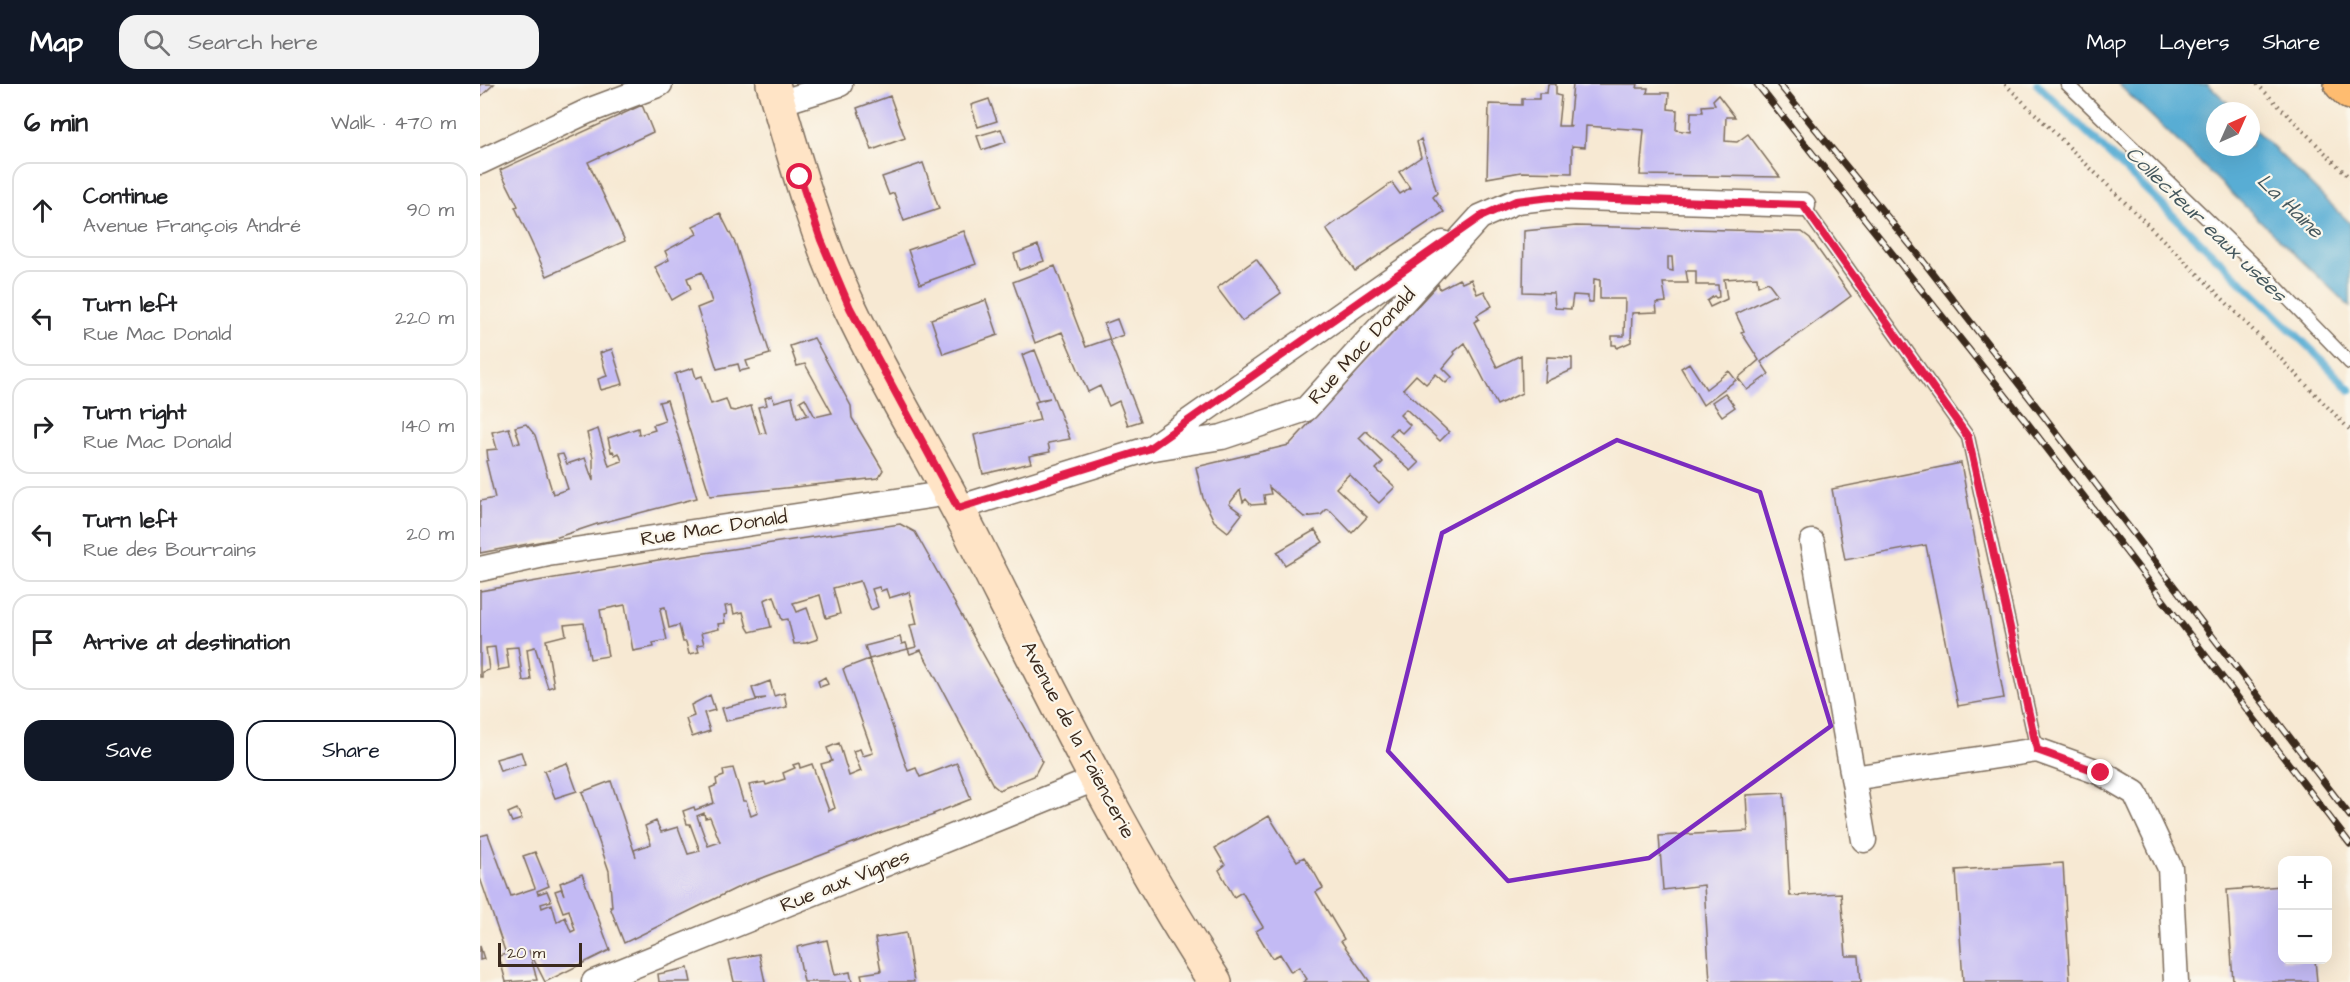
<!DOCTYPE html>
<html lang="en">
<head>
<meta charset="utf-8">
<style>
	body { margin:0; font-family:"Architects Daughter",sans-serif; background:#f2f2f2; color:#202124 }
	.controls { position:absolute; right:18px; bottom:18px; display:grid; overflow:hidden; border-radius:12px; box-shadow:0 6px 24px #0002 }
	.controls button { width:54px; height:54px; display:grid; place-items:center; padding:0; border:0; border-bottom:2px solid #e0e0e0; background:#fff; color:#202124; font:30px sans-serif }
	.compass { position:absolute; left:1726px; top:18px; width:54px; height:54px; border-radius:50%; background:#fff; box-shadow:0 6px 24px #0002; rotate:45deg }
	.scale { position:absolute; left:18px; bottom:15px; width:84px; box-sizing:border-box; padding-left:6px; border:3px solid #3b2a1e; border-top:0; font-size:16px; line-height:21px; white-space:nowrap; color:#3b2a1e; -webkit-text-stroke:4px #fbf7ec; paint-order:stroke }
	.stop { position:absolute; width:18px; height:18px; margin:-14px; border:4px solid #e11d48; border-radius:50%; background:#fff }
	.stop.end { background:#e11d48; border-color:#fff; box-shadow:0 2px 6px #0008 }
	.list { margin:0; padding:0; list-style:none }
	h2 { display:flex; justify-content:space-between; align-items:center; height:78px; margin:0; padding:0 24px; font-size:26px }
	h2 small { font-size:20px; font-weight:400; color:#757577 }
	.list li { display:grid; grid-template-columns:39px 1fr auto; gap:18px; align-items:center; box-sizing:border-box; height:96px; margin:0 12px 12px; padding:0 12px; border:2px solid #e0e0e0; border-radius:18px }
	.list b { display:block; font-size:22px; white-space:nowrap }
	.list p { margin:0; font-size:20px; white-space:nowrap; color:#757577 }
	.list em { font-size:20px; font-style:normal; color:#757577 }
	.actions { display:flex; gap:12px; padding:18px 24px }
	.actions a { flex:1; padding:14px 0; border:2px solid #111827; border-radius:18px; text-align:center; font-size:21px; color:#111827 }
	.actions .main { background:#111827; color:#fff }
	.icon { flex:none; width:33px; height:33px; fill:none; stroke:currentColor; stroke-width:2; stroke-linecap:round; stroke-linejoin:round }
	.map { position:relative; flex:none; width:1870px; height:898px; overflow:hidden }
	header { display:flex; align-items:center; gap:36px; box-sizing:border-box; height:84px; padding:0 30px; background:#111827; color:#fff }
	header strong { font-size:28px }
	nav { display:flex; gap:33px; margin-inline-start:auto; font-size:21px }
	.search { width:420px; height:54px; background:#f2f2f2; display:flex; align-items:center; gap:15px; box-sizing:border-box; padding:0 21px; border-radius:18px; color:#757577; font-size:22px }
	main { display:flex }
	aside { flex:1; background:#fff }
	.map>svg:first-child { display:block }
	.water { fill:#58add4; stroke:#4a6c79; stroke-width:1.5 }
	.lines { fill:none; stroke-linecap:round; stroke-linejoin:round }
	.stream { stroke:#58add4; stroke-width:8 }
	.building { fill:#c3baf4; fill-rule:evenodd }
	.lane-casing { stroke:#7d6d5d; stroke-width:15 }
	.street-casing { stroke:#7d6d5d; stroke-width:27 }
	.secondary-casing { stroke:#7d6d5d; stroke-width:36 }
	.highway-casing { stroke:#7d6d5d; stroke-width:36 }
	.path { stroke:#7d6d5d; stroke-width:4; stroke-dasharray:1.5 4.5; stroke-linecap:butt }
	.lane { stroke:#fff; stroke-width:12 }
	.street { stroke:#fff; stroke-width:24 }
	.secondary { stroke:#ffe4c6; stroke-width:33 }
	.highway { stroke:#febc70; stroke-width:33 }
	.rail-casing { stroke:#3b2a1e; stroke-width:7 }
	.rail { stroke:#fbf7ec; stroke-width:4.5; stroke-dasharray:14; stroke-linecap:butt }
	.route { stroke:#e11d48; stroke-width:8 }
	.marked { fill:none; stroke:#7b2cbf; stroke-width:4.5; stroke-linejoin:round }
	.labels { text-anchor:middle; dominant-baseline:central; stroke-width:4.5; stroke-linejoin:round; paint-order:stroke }
	.street-label { font-size:20px; fill:#3b2a1e; stroke:#fbf7ec }
	.water-label { font-size:21px; font-style:italic; fill:#45585e; stroke:#fbf7ec }
</style>
</head>
<body>
<header>
<strong>Map</strong>
<div class="search"><svg class="icon" aria-label="search" viewBox="0 0 24 24"><circle cx="10" cy="10" r="6"/><path d="M15 15l6 6"/></svg>Search here</div>
<nav><a>Map</a><a>Layers</a><a>Share</a></nav>
</header>
<main>
<aside>
<h2>6 min<small>Walk · 470 m</small></h2>
<ul class="list">
<li><svg class="icon" aria-label="ahead" viewBox="0 0 24 24"><path d="M12 20V5M6 11l6-6 6 6"/></svg><div><b>Continue</b><p>Avenue François André</p></div><em>90 m</em></li>
<li><svg class="icon" aria-label="left" viewBox="0 0 24 24"><path d="M17 20v-9H6M10 6l-5 5 5 5"/></svg><div><b>Turn left</b><p>Rue Mac Donald</p></div><em>220 m</em></li>
<li><svg class="icon" aria-label="right" viewBox="0 0 24 24"><path d="M7 20v-9h11M14 6l5 5-5 5"/></svg><div><b>Turn right</b><p>Rue Mac Donald</p></div><em>140 m</em></li>
<li><svg class="icon" aria-label="left" viewBox="0 0 24 24"><path d="M17 20v-9H6M10 6l-5 5 5 5"/></svg><div><b>Turn left</b><p>Rue des Bourrains</p></div><em>20 m</em></li>
<li><svg class="icon" aria-label="arrive" viewBox="0 0 24 24"><path d="M6 21V4h12l-3 4 3 4H6"/></svg><div><b>Arrive at destination</b></div></li>
</ul>
<div class="actions"><a class="main">Save</a><a>Share</a></div>
</aside>
<div class="map">
<svg width="1870" height="898" viewBox="0 0 1870 898">
	<rect width="100%" height="100%" fill="#fbf7ec"/>
	<filter id="ink" filterUnits="userSpaceOnUse"><feTurbulence type="fractalNoise" baseFrequency=".0167" numOctaves="2"/><feDisplacementMap in="SourceGraphic" scale="12" xChannelSelector="R" yChannelSelector="G"/><feConvolveMatrix kernelMatrix="1 2 1 2 8 2 1 2 1" color-interpolation-filters="sRGB"/></filter>
	<filter id="wash" filterUnits="userSpaceOnUse"><feTurbulence type="fractalNoise" baseFrequency=".008" numOctaves="4" result="noise"/><feDisplacementMap in="SourceGraphic" scale="24" xChannelSelector="R" yChannelSelector="G"/><feGaussianBlur stdDeviation="1.35" result="paint"/><feColorMatrix in="noise" values="0 0 0 0 0 0 0 0 0 0 0 0 0 0 0 0 0 1.4 0 .05"/><feComposite in="paint" operator="in"/></filter>
	<g filter="url(#wash)">
		<rect width="100%" height="100%" fill="#f7e9d3"/>
		<path class="water" d="M1638,0H1728L1756,27H1735V63H1771V42L1870,139V223Z"/>
		<g class="lines">
			<path class="stream" d="M1557,0L1836,270L1870,306"/>
		</g>
		<g id="blocks">
			<path class="building" d="M0,0H14L0,13Z
				M1068,0H1076V11L1081,12L1078,42H1092L1089,41L1093,0H1158L1157,4H1168L1167,9H1189L1188,25L1197,26L1196,46L1210,48L1211,28H1223L1222,22L1235,21L1233,16L1238,11L1255,33H1246L1245,57L1257,58L1268,50L1300,93L1160,91L1164,46L1106,42L1105,63L1092,62V89L1041,88L1007,94L1009,20L1042,21V15H1059V9H1067Z
				M410,12L425,54L392,66L377,24Z
				M509,15L517,37L498,43L491,21Z
				M162,21L173,48L108,78L145,157L67,192L35,123L38,122L20,86Z
				M521,45L526,58L502,66L497,52Z
				M941,55L957,109L953,113L964,128L875,187L846,145L912,99L920,110L930,104L919,88L941,73L937,58Z
				M443,79L459,125L424,137L414,109L409,111L402,93Z
				M240,129L256,161L290,270L266,277L269,285L260,287L258,280L237,285L217,224L232,218L222,188L207,194L211,205L192,216L175,183L189,176L185,167L217,150L213,142Z
				M1096,142L1322,148L1330,154L1371,212L1281,278L1289,290L1267,306L1258,294L1279,276L1261,248L1264,247L1256,230L1297,210L1288,198L1278,202L1277,193L1244,195L1247,215L1230,223L1227,217L1234,212L1236,214L1239,213L1238,201H1216V187H1206L1208,199H1183L1186,218L1176,219L1177,228L1152,229L1151,258L1137,264L1136,261H1132V252H1144L1145,215H1120V196L1114,195L1113,218H1108V212L1093,211L1091,225L1075,224L1074,209L1043,208L1044,147ZM1188,173H1192L1193,187L1188,186Z
				M484,147L496,180L440,200L428,166Z
				M558,161L564,177L539,186L534,170Z
				M776,175L801,209L762,237L737,204Z
				M575,182L606,263L629,255L661,337L648,341L639,317L629,322L620,302L608,308L582,248L555,259L533,198Z
				M979,195L982,199L991,195L997,210L1004,207L1012,222L997,231L999,235L994,238L1017,283L1041,271L1042,309L1017,321L985,259L974,268L975,270L963,284L972,293L966,299L956,290L946,300L936,291L923,305L969,348L960,357L926,325L920,331L930,341L922,349L916,344L910,351L939,379L931,387L886,347L879,354L903,378L896,385L915,403L899,419L869,390L856,404L887,433L872,449L851,427L847,425L841,431L824,433L789,403L791,410L784,411L785,420L771,421L766,415L763,418L760,406L749,420L762,430L748,448L734,437L723,414L716,383L809,361L958,200L960,205Z
				M506,216L518,251L463,270L451,235Z
				M637,235L643,251L630,256L624,240Z
				M334,254L371,322L372,334L403,386L398,394L230,412L206,335L195,290L213,284L216,294L222,292L231,320L246,315L250,326L255,327L271,322L280,350L286,349L278,323L287,321L285,314L292,312L294,318L312,313L317,334L328,331L320,317L325,314L335,333L352,329L325,280L317,282L310,262Z
				M132,265L143,300L121,306L118,295L127,292L120,269Z
				M555,266L590,355L568,359L570,368L549,372L551,379L503,390L494,351L560,336L555,318L570,314L558,316L542,271Z
				M1067,273L1092,274V286L1065,298Z
				M1209,279L1226,305L1249,287L1256,296L1223,321L1201,284Z
				M1245,309L1255,323L1242,332L1232,318Z
				M187,316L217,414L117,440L69,456L0,469V417L15,414L6,377L8,376L7,366L17,365L12,348L29,344L34,360L40,359L35,343L46,340L55,351L73,410L88,405L77,371L83,370L87,380L105,374L113,397V373L107,349L118,345L129,382L142,377L139,369L135,371L133,367L131,368L128,354L158,344L159,351L175,346L173,341L185,337L179,318Z
				M1481,379L1524,614L1478,622L1446,461L1365,476L1352,405Z
				M420,440L435,448L561,674L562,677L554,692L519,706L513,701L441,566L430,570L428,565L436,563L430,541L437,540L429,508L409,514L406,505L401,507L399,503L392,505L398,523L391,526L380,497L353,504L360,530L346,534L340,511L313,519L317,528L327,524L338,555L326,559L314,560L308,535L302,536L294,512L284,516L291,543L270,548L267,543L263,528L254,530L252,521L245,522L247,530L244,531L245,539L238,540L239,545L221,549L224,560L217,561L219,568L209,570L206,558H203L199,541L189,544L185,523L181,524L180,526L187,556L173,559L174,563L153,567L145,521L120,526L128,572L110,575L104,539L84,541L86,551L66,556L74,602L68,604L55,563L47,565L51,596L43,597L38,563L26,564L29,584L18,586L15,563L6,564L9,586L2,588V593H0V507L178,476Z
				M835,446L843,458L805,481L797,468Z
				M420,553L422,560L426,559L428,565L389,575L385,562Z
				M389,575L428,687L436,684L440,693L477,679L491,715L453,730L454,731L402,748L263,801L144,859L130,823H132L129,787L102,708L131,697L156,773L154,766L171,760L165,742L176,737L181,748L198,743L208,770L220,767L210,740H207L203,727L214,723L215,726L234,719L230,704L237,701L236,695L244,692L243,686L253,684L263,717H266L271,732L278,729L269,701L285,698L286,701L305,695L303,689L315,684L313,681L319,679L320,684L332,680L349,727L355,724L341,680L352,677L347,664L359,659L369,692L381,687L373,667L380,665L383,672L393,669L363,585ZM224,729L225,734L230,733L240,758L228,762L217,732Z
				M345,593L348,600L340,603L338,597Z
				M290,597L294,612L304,609L307,623L246,637L242,624L286,614L276,615L272,604Z
				M230,611L235,626L224,629L230,647L212,653L206,635L214,632L211,621Z
				M41,668L45,680L20,687L16,675Z
				M87,679L97,707L75,714L64,687Z
				M1304,709L1310,812L1361,809L1366,872H1379L1381,898H1230L1224,801L1183,806L1179,752L1268,747L1266,711Z
				M37,725L42,735L32,738L28,729Z
				M789,732L817,777L824,773L834,788L843,804L836,808L864,855L861,857L890,898H823L827,895L819,883L811,888L800,870L792,874L776,847L783,843L762,808L754,813L739,786L745,781L735,764Z
				M8,750L31,812L55,804L43,772L55,768L69,802L57,807L58,810L67,807L71,817L61,820L62,824L72,820L77,838L85,833L91,848L95,846L89,826L83,828L75,807L81,805L84,811L80,799L102,790L130,866L65,898L49,866L57,896L26,898L19,872L26,870L0,794V752Z
				M1583,779L1590,898H1483L1476,786Z
				M1802,802V876H1835L1837,898H1753L1747,806Z
				M426,849L434,898H383L381,890L401,887L395,854Z
				M347,856L355,891L370,888L372,898H324L317,863Z
				M0,862L4,875L0,876Z
				M279,870L285,898H254L249,876Z
				M208,884L211,898H179L178,890Z"/>
		</g>
	</g>
	<g filter="url(#ink)">
		<use href="#blocks" fill-opacity="0" stroke="#7d6d5d" stroke-width="1.5"/>
		<g class="lines">
			<g class="lane-casing">
				<path id="lane" d="M1587,0L1786,192L1870,279
					M1323,121L1488,353L1557,666"/>
			</g>
			<g class="street-casing">
				<path id="street" d="M299,19L360,0
					M0,78L108,27L180,0
					M675,361L963,159
					M478,424L668,365L742,353L826,325L1000,133L1037,117L1071,113L1323,121
					M1332,458L1384,756
					M0,485L68,470L469,409
					M1373,694L1557,666L1621,689L1655,709L1690,784L1696,898
					M114,898L615,695"/>
			</g>
			<g class="secondary-casing">
				<path id="secondary" d="M293,0C315,76 336,152 370,224C408,305 456,380 496,460C571,608 644,758 735,898"/>
			</g>
			<g class="highway-casing">
				<path id="highway" d="M1861,0L1870,9"/>
			</g>
			<path class="path" d="M1525,0L1733,205L1870,346
				M1777,0L1870,94"/>
			<use href="#lane" class="lane"/>
			<use href="#street" class="street"/>
			<use href="#secondary" class="secondary"/>
			<use href="#highway" class="highway"/>
			<g class="rail-casing">
				<path id="rail" d="M1277,0L1549,341L1870,760
					M1299,0L1436,168L1563,331L1870,732"/>
			</g>
			<use href="#rail" class="rail"/>
		</g>
	</g>
	<g class="lines" filter="url(#ink)">
		<path class="route" d="M320,93L341,156L370,224L478,424L668,365L1000,133L1036,117L1071,113L1323,121L1488,353L1557,666L1621,689"/>
	</g>
	<path class="marked" d="M1137,356L1280,408L1351,642L1169,774L1028,797L908,667L962,449Z"/>
	<g class="labels">
		<g class="street-label">
			<text transform="translate(882 262) rotate(-48)">Rue Mac Donald</text>
			<text transform="translate(234 444) rotate(-9)">Rue Mac Donald</text>
			<text transform="translate(598 656) rotate(62)">Avenue de la Faïencerie</text>
			<text transform="translate(365 797) rotate(-22)">Rue aux Vignes</text>
		</g>
		<g class="water-label">
			<text transform="translate(1810 122) rotate(44)">La Haine</text>
			<text transform="translate(1726 140) rotate(44)">Collecteur eaux usées</text>
		</g>
	</g>
</svg>
<div class="controls">
<button>+</button>
<button>−</button>
</div>
<svg class="compass" viewBox="-18 -18 36 36"><path d="M0-13l5 13h-10z" fill="#e53935"/><path d="M0 13l5-13h-10z" fill="#757577"/></svg>
<div class="scale">20 m</div>
<div class="stop" style="left:320px;top:93px"></div>
<div class="stop end" style="left:1621px;top:689px"></div>
</div>
</main>
</body>
</html>
